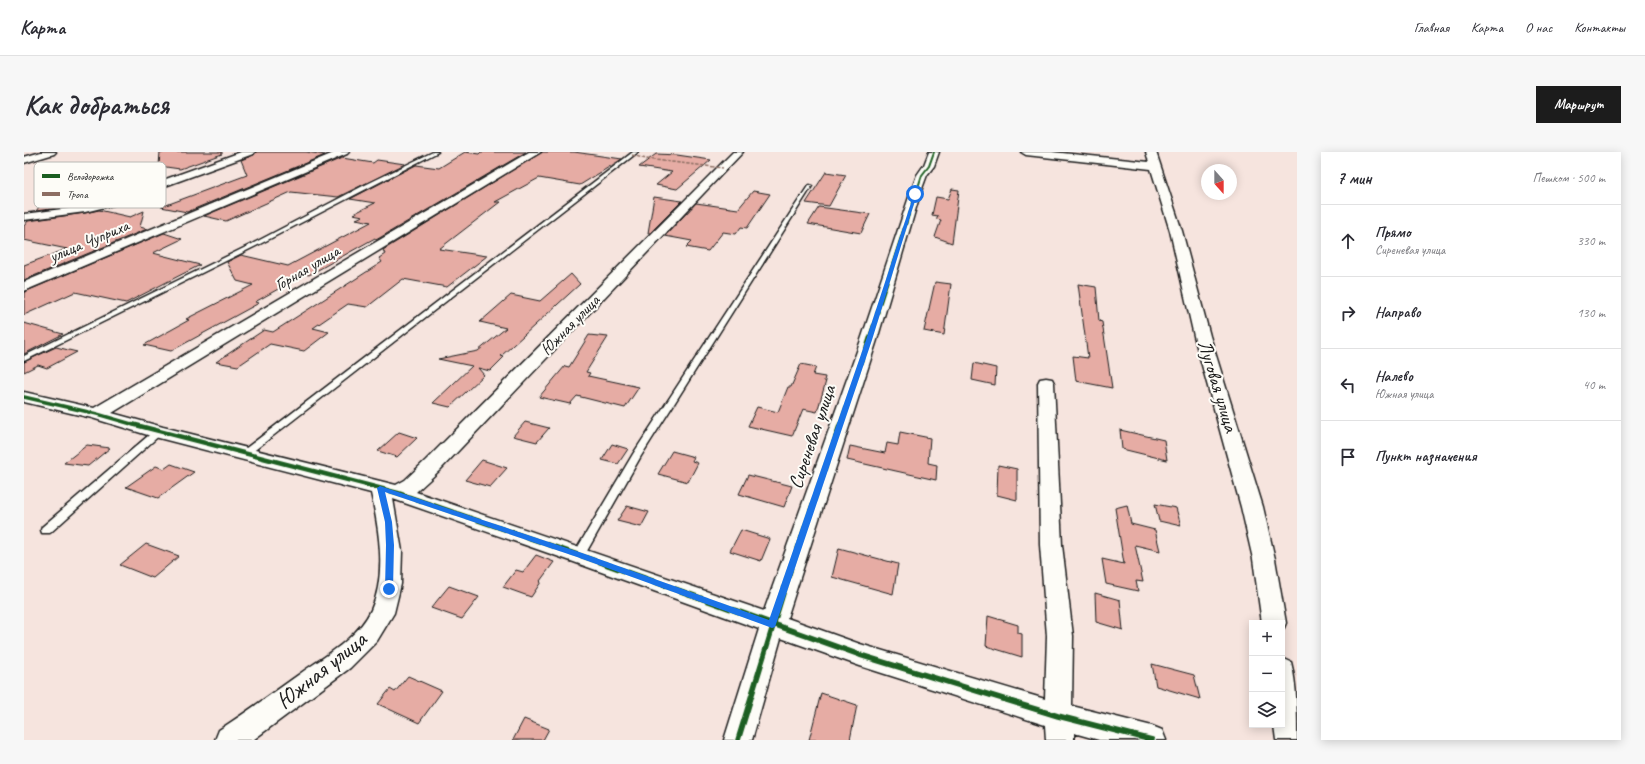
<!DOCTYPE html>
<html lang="ru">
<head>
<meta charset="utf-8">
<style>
	body { margin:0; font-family:Caveat,sans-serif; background:#f7f7f7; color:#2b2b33 }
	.controls { position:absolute; right:12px; bottom:12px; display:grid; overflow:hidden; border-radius:0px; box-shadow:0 2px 10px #0003 }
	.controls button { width:36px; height:36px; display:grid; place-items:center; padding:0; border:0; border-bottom:1px solid #e1e1e2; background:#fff; color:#2b2b33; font:20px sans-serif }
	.compass { position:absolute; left:1177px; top:12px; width:36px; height:36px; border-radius:50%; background:#fff; box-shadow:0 2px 10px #0003; rotate:159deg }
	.stop { position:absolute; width:12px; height:12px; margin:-9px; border:3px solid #1a73e8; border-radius:50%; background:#fff }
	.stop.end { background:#1a73e8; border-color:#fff; box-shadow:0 1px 4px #0008 }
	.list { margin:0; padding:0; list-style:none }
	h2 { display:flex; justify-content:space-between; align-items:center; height:52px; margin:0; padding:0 16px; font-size:17px }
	h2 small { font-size:13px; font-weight:400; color:#7c7c81 }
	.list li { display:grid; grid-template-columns:26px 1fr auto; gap:12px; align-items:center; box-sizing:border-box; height:72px; padding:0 16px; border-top:1px solid #e1e1e2 }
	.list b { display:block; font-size:15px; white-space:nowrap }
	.list p { margin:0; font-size:13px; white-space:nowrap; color:#7c7c81 }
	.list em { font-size:13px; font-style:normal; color:#7c7c81 }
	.icon { flex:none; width:22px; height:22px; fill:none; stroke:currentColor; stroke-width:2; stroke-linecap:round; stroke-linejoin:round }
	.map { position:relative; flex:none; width:1273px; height:588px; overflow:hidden; border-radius:0px }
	header { display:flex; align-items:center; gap:24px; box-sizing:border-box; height:56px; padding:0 20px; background:#fff; border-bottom:1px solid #e1e1e2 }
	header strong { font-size:19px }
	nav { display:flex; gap:22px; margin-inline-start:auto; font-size:14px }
	.intro { display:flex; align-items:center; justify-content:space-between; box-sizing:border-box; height:96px; padding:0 24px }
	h1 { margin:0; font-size:28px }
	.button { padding:10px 18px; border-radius:0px; background:#1c1c1c; color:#fff; font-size:14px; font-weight:700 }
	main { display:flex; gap:24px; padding:0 24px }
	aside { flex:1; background:#fff; border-radius:0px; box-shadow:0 2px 10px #0003 }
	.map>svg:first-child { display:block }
	.building { fill:#e6aca4; stroke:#1c1c1c }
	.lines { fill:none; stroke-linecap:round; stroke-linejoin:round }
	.lane-casing { stroke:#1c1c1c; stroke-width:3 }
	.street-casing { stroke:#1c1c1c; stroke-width:3 }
	.lane { fill:#fdfcf7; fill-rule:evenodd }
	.street { fill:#fdfcf7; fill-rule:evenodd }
	.quiet { stroke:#8d6e63; stroke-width:1.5; stroke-dasharray:3.5 1.5; stroke-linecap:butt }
	.cycleway-far4-casing { stroke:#fdfcf7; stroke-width:3.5 }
	.cycleway-far3-casing { stroke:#fdfcf7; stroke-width:4.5 }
	.cycleway-far2-casing { stroke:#fdfcf7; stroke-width:5.5 }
	.cycleway-far1-casing { stroke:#fdfcf7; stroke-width:7 }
	.cycleway-casing { stroke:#fdfcf7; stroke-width:8 }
	.cycleway-far4 { stroke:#1b5e20; stroke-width:2 }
	.cycleway-far3 { stroke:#1b5e20; stroke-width:3 }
	.cycleway-far2 { stroke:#1b5e20; stroke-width:3.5 }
	.cycleway-far1 { stroke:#1b5e20; stroke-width:4.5 }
	.cycleway { stroke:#1b5e20; stroke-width:5.5 }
	.route { fill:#1a73e8 }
	.labels { text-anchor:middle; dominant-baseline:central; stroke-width:4; stroke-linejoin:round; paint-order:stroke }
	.far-street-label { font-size:17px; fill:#1c1c1c; stroke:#fdfcf7 }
	.street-label { font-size:20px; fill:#1c1c1c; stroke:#fdfcf7 }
	.near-street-label { font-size:24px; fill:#1c1c1c; stroke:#fdfcf7 }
	.key { fill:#fdfcf7; stroke:#bab9b5; stroke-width:1 }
	.key-label { font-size:11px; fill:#1c1c1c }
</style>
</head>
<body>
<header>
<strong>Карта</strong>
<nav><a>Главная</a><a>Карта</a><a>О нас</a><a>Контакты</a></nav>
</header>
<div class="intro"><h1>Как добраться</h1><a class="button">Маршрут</a></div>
<main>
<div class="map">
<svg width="1273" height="588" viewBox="0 0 1273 588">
	<rect width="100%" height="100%" fill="#f6e4de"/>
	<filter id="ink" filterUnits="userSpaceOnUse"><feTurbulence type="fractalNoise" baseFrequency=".025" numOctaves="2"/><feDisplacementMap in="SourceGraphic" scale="8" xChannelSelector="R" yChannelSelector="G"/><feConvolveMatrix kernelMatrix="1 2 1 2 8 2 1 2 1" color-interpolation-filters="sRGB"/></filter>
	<g filter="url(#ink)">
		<path class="building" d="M136,0H198V2L156,17L135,14Z
			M232,0H282L301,3L163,60L137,55L223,23L217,8L230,3Z
			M441,0L455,2L457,0H502L352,88L351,86L285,123L281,122L272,127L231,150L235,151L147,199L120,193L165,168L162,167L229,133L213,129L203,110L217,103L264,114L347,70L332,67L339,64L329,62L351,51L326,47L392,13L415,16Z
			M518,0H550L598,7L556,33L515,26L471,50H476L415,97L463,104L423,135L379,127L343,155L324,152L289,176L305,180L280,199L246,192L214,214L192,210L240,178L249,180L358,110L355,106L361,102L359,98Z
			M632,2L653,3L687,8L653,37L632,33L648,20L615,15Z
			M318,6L349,11L353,8L381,12L314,45L267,40L202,69L180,64Z
			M802,20L822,23L805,54L782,51Z
			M928,37L935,38L928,91L911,85L917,68L912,67L914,64L908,63L912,45L924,47Z
			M729,39L746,42L723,76L717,75L712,82L699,80L684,99L662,95L668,89L641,84L672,51L714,57Z
			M630,45L658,49L626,81H624Z
			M22,46L54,53L12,59Z
			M795,55L846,62L837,81L784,72Z
			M75,58L106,65L120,59L116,75L123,77L0,128V113L43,97L0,88V74L4,69L61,61Z
			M140,81L158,87L129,101L176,113L102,151L51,140L0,163V140Z
			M547,122L556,132L477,204L480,205L466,219L454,216L460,223L426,255L409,251L448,214L414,207L454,199L482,176L456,170L487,143L516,149Z
			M911,130L927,132L920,183L900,179Z
			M1054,132L1072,135L1075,169L1078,170L1088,236L1052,229L1049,204L1064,206Z
			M0,171L39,182L0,202Z
			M565,183L584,185L562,220L566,221L564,224L615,235L601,256L553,244L546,252L515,245L541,214L545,215Z
			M32,195L53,200L23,216L14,213L0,220V210Z
			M950,211L972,216L971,233L948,228Z
			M777,212L792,215L789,223L801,225L800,229H802L793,260L779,257L768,284L724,274L733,255L754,260L764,235H767Z
			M501,270L525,276L513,290L489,284Z
			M1096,278L1140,288L1143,308L1098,297Z
			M375,280L393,286L373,305L354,299Z
			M876,280L906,286L904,311L913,313L912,328L823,308L826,294L861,301L863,291L874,293Z
			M588,292L604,297L594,312L578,308Z
			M63,293L86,296L64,314L40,311Z
			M648,299L670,305L668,309L674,311L664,330L634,322Z
			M458,308L483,316L466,335L441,328Z
			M147,312L170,320L134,346L102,335L132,314L140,317Z
			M974,313L993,317V348L973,343Z
			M724,323L768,334L760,355L715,342Z
			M1131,352L1152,356L1157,374L1135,369Z
			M1103,353L1107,372L1131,378L1136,399L1111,393L1119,430L1112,429L1114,439L1082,432L1078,407L1100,412L1091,356Z
			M603,354L625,360L617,375L593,369Z
			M717,378L746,387L737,409L706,399Z
			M122,392L155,404L129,426L96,413Z
			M815,396L874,412L869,442L808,425Z
			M512,403L530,410L516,429L517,430L507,445L479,435L492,418L499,420Z
			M425,434L455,445L438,467L407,456Z
			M1071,441L1096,448L1099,478L1072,470Z
			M964,464L994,473V481L998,482V505L962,494Z
			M1128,512L1170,523L1176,547L1132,534Z
			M384,524L418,539L395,571L354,552L366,537L371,540Z
			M797,541L833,553L826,588H785Z
			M500,567L525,577L519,588H489Z"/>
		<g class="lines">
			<g class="lane-casing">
				<path id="lane" d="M409,0H414L232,94L0,209V204L228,92L337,35Z
					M609,0H614L223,304H217L215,302L217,300Z
					M786,33L788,34L617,304L559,406L555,407L551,406L550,403L551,400L609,302L784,34Z
					M134,277L137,278L138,280L137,282L26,381H18L17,378L18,375L131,278Z"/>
			</g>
			<g class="street-casing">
				<path id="street" d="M17,0H32L30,2L0,11V5Z
					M217,0H231L229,2L89,53L61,60L0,68V62L61,54L81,49Z
					M312,0H325L323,2L0,139V130Z
					M505,0H517L88,261L139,275L372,333L381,328L402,308L709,0H719L416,318L392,340L740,459L837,188L886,42L893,23L900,13L905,0H915L910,14L903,23L896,42L853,188L763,466L836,492L1021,547L1023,484L1016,393L1014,231L1016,227L1022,226L1028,227L1030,231L1038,393L1049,484L1048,554L1128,574L1138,578L1142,588H1075L1050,581V588H1022L1021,573L836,514L757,486L728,588H700L735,477L547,409L369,347L378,399L377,432L370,461L353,489L326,516L229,588H191L195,578C223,560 250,540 277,521C301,504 334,486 347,458C363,423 355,377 347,341L127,284L68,266L0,250V240L70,256Z
					M997,0H1028L1125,10L1122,0H1132L1158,79L1186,184L1239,355L1251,407L1262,471L1259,478L1258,471H1238L1229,407L1217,355L1170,184L1146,79L1127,17L1002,3Z
					M1258,506L1267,510C1273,533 1273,563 1273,588H1252L1250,573H1258Z"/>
			</g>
			<use href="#lane" class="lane"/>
			<use href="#street" class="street"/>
			<path class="quiet" d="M608,3L622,7L699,16"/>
			<g class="cycleway-far4-casing">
				<path id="cycleway-far4" d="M882,72L898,23L905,14L910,0"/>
			</g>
			<g class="cycleway-far3-casing">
				<path id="cycleway-far3" d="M853,161L882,71"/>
			</g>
			<g class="cycleway-far2-casing">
				<path id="cycleway-far2" d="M0,245L73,262L111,273
					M816,273L854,160"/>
			</g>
			<g class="cycleway-far1-casing">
				<path id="cycleway-far1" d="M108,272L374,341L584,413
					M768,413L816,272"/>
			</g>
			<g class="cycleway-casing">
				<path id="cycleway" d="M581,412L836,503L1034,564L1128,588
					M714,588L768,412"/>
			</g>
			<use href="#cycleway-far4" class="cycleway-far4"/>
			<use href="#cycleway-far3" class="cycleway-far3"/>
			<use href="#cycleway-far2" class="cycleway-far2"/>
			<use href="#cycleway-far1" class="cycleway-far1"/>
			<use href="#cycleway" class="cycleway"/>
		</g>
	</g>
	<path class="route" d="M891,41L893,42L848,188L751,475L748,476L553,405L361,340L368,370L370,393L369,437L368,440H362L361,437L362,393L361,370L353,336L356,334L558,401L745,468L842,188L890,42Z"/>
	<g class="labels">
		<g class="far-street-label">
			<text transform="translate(65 89) rotate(-23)">улица Чуприха</text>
			<text transform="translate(283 116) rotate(-31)">Горная улица</text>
			<text transform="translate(546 173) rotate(-46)">Южная улица</text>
		</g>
		<g class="street-label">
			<text transform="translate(1194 234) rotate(73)">Луговая улица</text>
			<text transform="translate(788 285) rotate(-71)">Сиреневая улица</text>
		</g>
		<g class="near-street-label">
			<text transform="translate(297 518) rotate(-39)">Южная улица</text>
		</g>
	</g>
	<rect x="10" y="10" width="132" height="46" rx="6" class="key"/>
	<rect x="18" y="22" width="18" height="4" fill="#1b5e20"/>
	<rect x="18" y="40" width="18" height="4" fill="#8d6e63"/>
	<g class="key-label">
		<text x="43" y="28">Велодорожка</text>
		<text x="43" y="46">Тропа</text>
	</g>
</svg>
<div class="controls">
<button>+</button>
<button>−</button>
<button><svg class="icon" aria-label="layers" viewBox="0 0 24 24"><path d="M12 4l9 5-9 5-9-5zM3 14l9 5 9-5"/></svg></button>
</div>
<svg class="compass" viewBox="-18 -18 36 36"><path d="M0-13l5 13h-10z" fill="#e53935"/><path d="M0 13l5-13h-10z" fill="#7c7c81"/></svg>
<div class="stop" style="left:891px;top:42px"></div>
<div class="stop end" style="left:365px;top:437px"></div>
</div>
<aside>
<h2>7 мин<small>Пешком · 500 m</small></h2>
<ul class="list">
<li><svg class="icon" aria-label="ahead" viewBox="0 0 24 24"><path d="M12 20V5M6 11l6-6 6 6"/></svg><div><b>Прямо</b><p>Сиреневая улица</p></div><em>330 m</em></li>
<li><svg class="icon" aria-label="right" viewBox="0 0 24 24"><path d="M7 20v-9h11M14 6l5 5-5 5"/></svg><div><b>Направо</b></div><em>130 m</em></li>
<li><svg class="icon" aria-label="left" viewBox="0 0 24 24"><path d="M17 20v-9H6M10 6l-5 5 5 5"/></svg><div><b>Налево</b><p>Южная улица</p></div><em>40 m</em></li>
<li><svg class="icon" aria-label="arrive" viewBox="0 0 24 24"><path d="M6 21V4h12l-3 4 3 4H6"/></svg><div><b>Пункт назначения</b></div></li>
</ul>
</aside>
</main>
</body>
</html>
